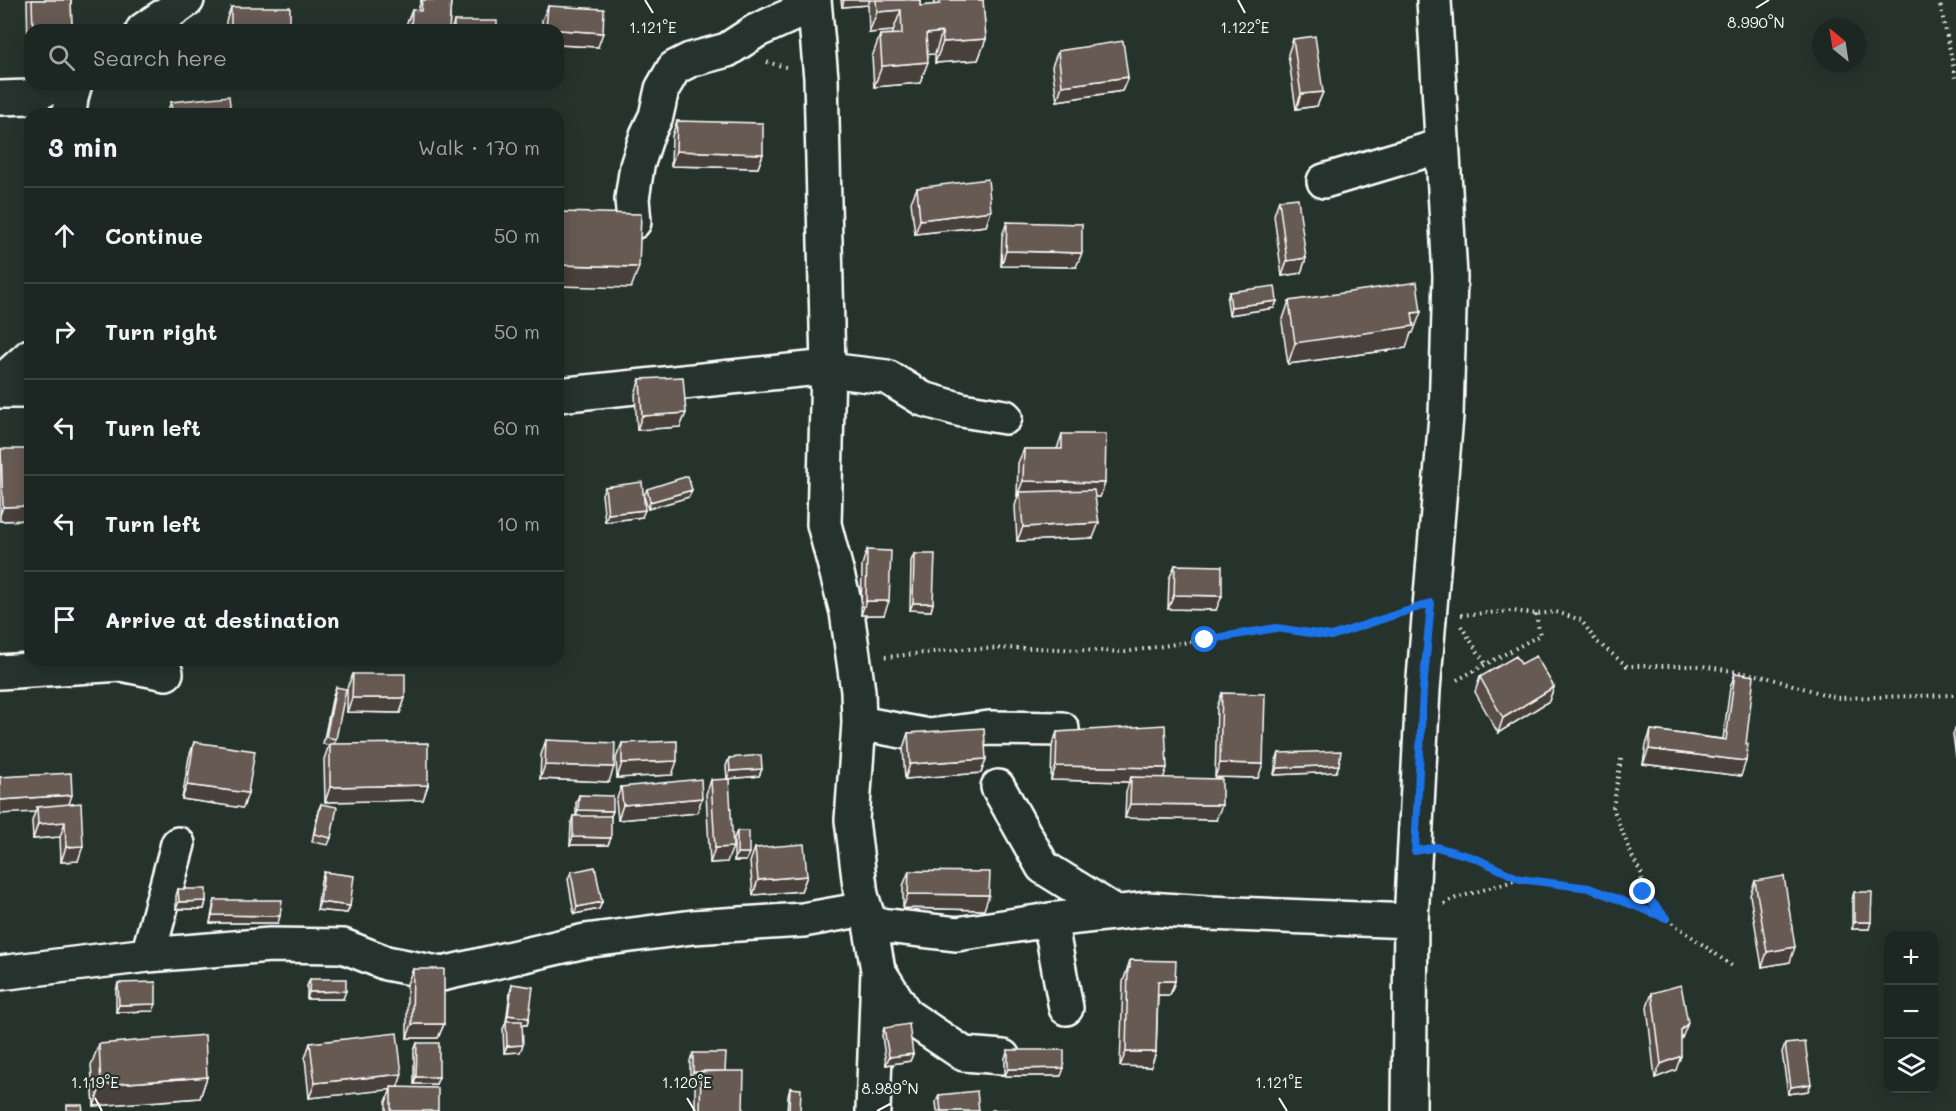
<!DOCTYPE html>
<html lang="en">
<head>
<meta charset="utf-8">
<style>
	body { margin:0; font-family:Mali,sans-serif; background:#29322f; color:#f1f3f6 }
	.controls { position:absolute; right:18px; bottom:18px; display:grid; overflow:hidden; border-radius:12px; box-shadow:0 3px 15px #0003 }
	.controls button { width:54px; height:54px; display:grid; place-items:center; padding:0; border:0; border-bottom:2px solid #3a4340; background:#1c2622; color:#f1f3f6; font:30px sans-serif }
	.compass { position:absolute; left:1812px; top:18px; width:54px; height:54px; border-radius:50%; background:#1c2622; box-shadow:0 3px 15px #0003; rotate:330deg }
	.stop { position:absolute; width:18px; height:18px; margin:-14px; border:4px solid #1a73e8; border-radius:50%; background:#fff }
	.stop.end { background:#1a73e8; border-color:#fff; box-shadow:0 2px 6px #0008 }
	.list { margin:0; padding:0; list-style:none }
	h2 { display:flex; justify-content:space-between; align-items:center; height:78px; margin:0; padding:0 24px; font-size:26px }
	h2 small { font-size:20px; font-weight:400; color:#a0a5a5 }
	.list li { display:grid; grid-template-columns:39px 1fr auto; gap:18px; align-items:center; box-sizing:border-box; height:96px; padding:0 24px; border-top:2px solid #3a4340 }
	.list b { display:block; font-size:22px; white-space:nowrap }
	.list em { font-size:20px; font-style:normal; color:#a0a5a5 }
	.icon { flex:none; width:33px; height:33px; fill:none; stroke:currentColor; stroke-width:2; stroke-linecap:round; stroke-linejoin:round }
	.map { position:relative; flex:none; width:1956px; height:1111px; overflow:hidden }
	.search { position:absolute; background:#1c2622; box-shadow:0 3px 15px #0003; left:24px; top:24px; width:540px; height:66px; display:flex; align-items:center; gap:15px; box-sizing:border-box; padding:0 21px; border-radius:18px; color:#a0a5a5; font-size:22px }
	.panel { position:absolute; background:#1c2622; box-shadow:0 3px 15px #0003; left:24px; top:108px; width:540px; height:558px; border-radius:18px }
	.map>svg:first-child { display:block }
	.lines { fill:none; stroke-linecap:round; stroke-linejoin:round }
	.minor-casing { stroke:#fff; stroke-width:38 }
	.path { stroke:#fff; stroke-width:4; stroke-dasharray:1.5 4.5; stroke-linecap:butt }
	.minor { stroke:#26332d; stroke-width:33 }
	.wall { fill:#584d47; stroke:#fff; stroke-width:1.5 }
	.shaded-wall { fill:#473f3a; stroke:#fff; stroke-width:1.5 }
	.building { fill:#665a53; stroke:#fff; stroke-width:1.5 }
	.route { stroke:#1a73e8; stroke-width:8 }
	.ticks { fill:none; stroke:#fff; stroke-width:2 }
	.ticks-label { font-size:15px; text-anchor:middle; fill:#fff; stroke:#26332d; stroke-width:4.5; stroke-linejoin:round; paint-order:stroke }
</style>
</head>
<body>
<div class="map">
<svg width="1956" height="1111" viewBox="0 0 1956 1111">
	<rect width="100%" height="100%" fill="#26332d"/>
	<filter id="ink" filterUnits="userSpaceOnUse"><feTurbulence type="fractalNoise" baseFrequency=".0167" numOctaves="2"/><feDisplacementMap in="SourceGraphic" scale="12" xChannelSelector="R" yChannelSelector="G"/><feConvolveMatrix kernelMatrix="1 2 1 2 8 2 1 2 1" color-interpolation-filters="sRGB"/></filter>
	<g filter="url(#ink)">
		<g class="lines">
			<g class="minor-casing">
				<path id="minor" d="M814,0L821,78L828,367L824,524L847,612L858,691L859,723L852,820L861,895L870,924L878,970L906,1015L964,1054L1003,1057
					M143,30L187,0
					M0,98L29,97L57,84
					M69,114L71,98L75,84
					M1324,181L1441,146
					M634,222L632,199L637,166L647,135L656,116L662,89L674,68L690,60L727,50L756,31L814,5
					M0,383L30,356
					M0,391H30
					M558,395L828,367L836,371L887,377L923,399L962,410L1005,417
					M0,672L121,664L166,673
					M859,723L929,736L989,728L1062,729
					M998,787L1043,867L1115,912
					M1050,920L1066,1008
					M870,924L957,934L1050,920L1148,909L1208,913L1411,921
					M148,955L270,945L343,946L386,963L442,974L585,941L693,927L803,920L865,909
					M0,973L148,955L178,844
					M873,1111L878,970
					M1409,1111L1411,921L1423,690L1446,416L1450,276L1434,0"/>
			</g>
			<path class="path" d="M1939,0L1956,78
				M767,62L789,68
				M1461,615L1512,611L1536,614L1556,612L1581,620L1596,641L1627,666H1702L1762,676L1837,698L1956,695
				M1461,626L1485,663
				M885,657L963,649L1036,648L1125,652L1276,628L1331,636L1399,614
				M1457,680L1540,635L1536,614
				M1621,759L1613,808L1632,856L1641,873L1643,892L1665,918
				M1446,850L1475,858L1520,879
				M1444,904L1456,898L1520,879L1589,888L1666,918L1732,966"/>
			<use href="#minor" class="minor"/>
		</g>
		<path class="wall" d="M27,0H71L72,30H30V49H28Z
			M421,0H451L449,30H406V25L412,10L418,11Z
			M841,0H920V6L933,5L935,0H983L986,39L978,60L935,63V54H927L920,83L874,87L872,57L880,35L893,34V31L869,33L868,5L842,7Z
			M548,6L598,47L558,45V30H542V20Z
			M231,7L290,30H226V21Z
			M454,21L497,30H451Z
			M1293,39L1323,92L1317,106L1296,109L1288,54Z
			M1058,51L1128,77L1122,91L1057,101L1052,66Z
			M171,102L231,114H166Z
			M677,121L763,154L758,168L671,166L672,136Z
			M917,188L991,211L986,226L915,234L911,202Z
			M1279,200L1306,258L1301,273L1282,276L1274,215Z
			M1007,222L1076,267L1001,266L1002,236Z
			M1229,292L1277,301L1274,308L1229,315L1227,300Z
			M1289,301L1413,333H1411L1406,348L1288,364L1282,322Z
			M640,379L686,413L680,427L637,430L635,394Z
			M1062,434L1105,483L1100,497H1095L1093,538L1017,541L1015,506L1018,496H1017L1018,463L1024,449H1057Z
			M1,449L30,520L0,521V453Z
			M605,487L642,517L605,522L602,494Z
			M647,489L689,497L648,509L644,496Z
			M867,550L884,615H861L862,565Z
			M914,554L933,603L931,611L910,610L911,561Z
			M1175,565L1216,610L1168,609L1169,579Z
			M1521,664L1554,687L1549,701L1498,733L1475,692L1480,677Z
			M1735,673L1741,776L1643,764L1646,745L1651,730L1723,739L1730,688Z
			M353,674L405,698L400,713L347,712V688Z
			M336,687V739L334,744L428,785L423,800L325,802L324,759L329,745L323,744L333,695Z
			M1222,693L1258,778L1215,777L1217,707Z
			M1956,727V758L1953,734Z
			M1057,732L1163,778L1216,820L1125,818L1126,792L1129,782L1051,780L1052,746Z
			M908,733L986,759L981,773L905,779L903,748Z
			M546,740L609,782L540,779L541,755Z
			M194,742L248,793L243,808L182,799L189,757Z
			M622,743L672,775L617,778L616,758Z
			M1279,753L1339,765L1336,772L1274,775L1276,760Z
			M729,758L762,769L759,776L727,779L726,766Z
			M0,777L69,804L78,861L61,862L60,837L33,839L32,821L35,812Z
			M711,780L727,862L710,863L706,794Z
			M621,787L697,813L618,820L616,801Z
			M579,795L613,811L611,816L608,845H570L571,823L573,816H576V803Z
			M321,804L331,838L328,845L312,842L318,811Z
			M737,831L746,861H734V838Z
			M755,848L807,876L801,891L753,895L750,862Z
			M909,871L984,910L903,908V886Z
			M324,872L350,906L347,913L317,910L321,880Z
			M571,872L602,902L599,909L574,914L568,879Z
			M1755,881L1790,962L1762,967L1750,895Z
			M178,889L206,901L204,909H176V896Z
			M1854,892L1869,929H1852V899Z
			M215,900L278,923H210L213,907Z
			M1130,960L1175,981L1170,995H1158L1156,1052L1151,1067L1120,1066L1123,982Z
			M413,969L444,1024L438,1038H407V984Z
			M310,979L343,999H307V986Z
			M118,983L153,1011L116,1012V991Z
			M512,984L529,1018L527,1025H522L520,1052L504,1053L503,1029L506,1022L510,992Z
			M1652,993L1682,1038L1681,1039L1676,1070L1655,1078L1647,1007Z
			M884,1028L913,1054L910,1061L886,1065L882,1035Z
			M310,1043L397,1087L438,1111H386V1102L391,1089L309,1098L305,1058Z
			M417,1043L439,1077L436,1084H414V1050Z
			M99,1044L207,1077L200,1098L94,1106L91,1065Z
			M1785,1044L1811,1084L1808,1091L1788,1094L1782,1052Z
			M1008,1050L1061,1076H1005V1058Z
			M693,1053L725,1071L743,1111H695V1085L698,1079H690V1061Z
			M790,1088L800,1111H787L788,1096Z
			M939,1095L979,1111H937L936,1102Z"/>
		<path class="shaded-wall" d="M844,0H870L868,5L842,7Z
			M901,10L893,31L869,33L877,12Z
			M546,29L603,33L598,47L558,45V30H546Z
			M942,32L935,54L918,55L926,34Z
			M986,39L978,60L935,63L943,42Z
			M928,62L920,83L874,87L882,66Z
			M1128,77L1122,91L1057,101L1062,86Z
			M1323,92L1317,106L1296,109L1301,94Z
			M676,151L763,154L758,168L671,166Z
			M991,211L986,226L915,234L920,220Z
			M1006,251L1082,253L1076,267L1001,266Z
			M1306,258L1301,273L1282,276L1287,261Z
			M558,265L639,267L631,288L558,286Z
			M1277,301L1274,308L1229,315L1231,307Z
			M1421,312L1413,333H1411L1406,348L1288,364L1295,343L1412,313Z
			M686,413L680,427L637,430L642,416Z
			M1023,481L1105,483L1100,497L1020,496V492L1018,496H1017Z
			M692,490L689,497L648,509L650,502Z
			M30,506V520L0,521V515L3,507Z
			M645,510L642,517L605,522L608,514Z
			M1099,523L1093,538L1017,541L1023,527Z
			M1174,595L1222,596L1216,610L1168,609Z
			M866,601H889L884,615H861Z
			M913,603H933L931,611L910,610Z
			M1554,687L1549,701L1498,733L1503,718Z
			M352,698H405L400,713L347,712Z
			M1649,749L1746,761L1741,776L1643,764Z
			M986,759L981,773L905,779L910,764Z
			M677,761L672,775L617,778L622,763Z
			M1220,763L1263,764L1258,778L1215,777Z
			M545,765L614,767L609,782L540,779Z
			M1339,765L1336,772L1274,775L1277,768Z
			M1056,766L1167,768L1162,782L1131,777L1129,782L1051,780Z
			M762,769L759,776L727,779L730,771Z
			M187,785L248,793L243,808L182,799Z
			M428,785L423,800L325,802L330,787Z
			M72,795L67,810L37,807L35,812L0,814V800Z
			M702,798L697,813L618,820L623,805Z
			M1130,804L1222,805L1216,820L1125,818Z
			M578,810L613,811L610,818H576Z
			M65,822L60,837L33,839L38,824Z
			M573,837L611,838L608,845H570Z
			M83,846L78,861L61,862L66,847Z
			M733,847L727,862L710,863L715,848Z
			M737,853H749L746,861H734Z
			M807,876L801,891L753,895L758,880Z
			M908,894L989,895L984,910L903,908Z
			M206,901L204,909H176L179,902Z
			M320,902L350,906L347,913L317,910Z
			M602,902L599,909L574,914L577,907Z
			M212,915L280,916L278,923H210Z
			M1854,922H1871L1869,929H1852Z
			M1795,947L1790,962L1762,967L1767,952Z
			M1158,981H1175L1170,995H1153Z
			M346,991L343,999H307L309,992Z
			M156,1004L153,1011L116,1012L119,1005Z
			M508,1015L529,1018L527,1025L506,1023Z
			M1688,1023L1682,1038L1675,1044L1681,1030Z
			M412,1024H444L438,1038H407Z
			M523,1045L520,1052L504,1053L507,1046Z
			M1126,1052H1156L1151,1067L1120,1066Z
			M913,1054L910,1061L886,1065L889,1057Z
			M1681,1056L1676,1070L1655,1078L1661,1064Z
			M1064,1068L1061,1076H1005L1008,1069Z
			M693,1072H700L698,1079H690Z
			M402,1074L397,1089L309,1098L315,1083Z
			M207,1077L200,1098L94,1106L101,1085Z
			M416,1077H439L436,1084H414Z
			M1811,1084L1808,1091L1788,1094L1791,1087Z"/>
		<path class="building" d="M32,0H71L72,30H33Z
			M422,0H451L449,30H411L412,10L421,11Z
			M876,0H920V6L940,4V0H983L986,39L943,42L942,32L926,34L928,62L882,66L880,35L902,34L901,10L877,12Z
			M548,6L604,9L603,33L546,29Z
			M231,7H290V30H231Z
			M454,21H497V30H454Z
			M1315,36L1323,92L1301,94L1293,39Z
			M1123,41L1128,77L1062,86L1058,51Z
			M229,96L231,114H172L171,102Z
			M677,121L763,123V154L676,151Z
			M988,179L991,211L920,220L917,188Z
			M1298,198L1306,258L1287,261L1279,200Z
			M558,212L641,214L639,267L558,265Z
			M1007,222L1082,224V253L1006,251Z
			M1417,282L1421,312L1412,313L1414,326L1295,343L1289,301Z
			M1275,286L1277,301L1231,307L1229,292Z
			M683,377L686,413L642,416L640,379Z
			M1062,434H1106L1105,483L1023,481L1024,449H1062Z
			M1,449H30V506L3,507Z
			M688,476L692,490L650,502L647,489Z
			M642,482L645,510L608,514L605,487Z
			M1094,490L1099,523L1023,527L1020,492Z
			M867,550L891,551L889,601H866Z
			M914,554H935L933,603H913Z
			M1175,565L1222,566V596L1174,595Z
			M1516,656L1521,664L1536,656L1554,687L1503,718L1480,677Z
			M1735,673L1754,676L1746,744H1748L1746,761L1649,749L1651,730L1726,740Z
			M353,674H405V698H352Z
			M336,687L346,689L336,739L326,737Z
			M1222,693L1265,694L1263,764L1220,763Z
			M1165,725L1167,768L1056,766L1057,732Z
			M984,728L986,759L910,764L908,733Z
			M546,740L615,743L614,767L545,765Z
			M677,741V761L622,763V743Z
			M194,742L255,751L248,793L187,785Z
			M428,743V785L330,787V744Z
			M1341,751L1339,765L1277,768L1279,753Z
			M761,755L762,769L730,771L729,758Z
			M71,773L72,795L0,800V777Z
			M1131,777L1222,779V805L1130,804Z
			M701,779L702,798L623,805L621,787Z
			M729,779L733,847L715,848L711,780Z
			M579,795L613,796V811L578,810Z
			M81,803L83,846L66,847L65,822L38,824L37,807Z
			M321,804L337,807L331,838L314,834Z
			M573,816H611V838L573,837Z
			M737,831H749V853H737Z
			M804,844L807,876L758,880L755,848Z
			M595,867L602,902L577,907L571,872Z
			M909,871L990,872L989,895L908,894Z
			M324,872L354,876L350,906L320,902Z
			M1784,876L1795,947L1767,952L1755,881Z
			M178,889H206V901L179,902Z
			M1854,892H1872L1871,922H1854Z
			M215,900H282L280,916L212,915Z
			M1130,960L1176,961L1175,981H1158L1156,1052H1126L1128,968H1130Z
			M413,969H444V1024H412Z
			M310,979H346V991L309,992Z
			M156,982V1004L119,1005L118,983Z
			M512,984L533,987L529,1018L508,1015Z
			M1681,985L1688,1023L1681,1030V1056L1661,1064L1652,993Z
			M506,1021H522L523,1045L507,1046Z
			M909,1024L913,1054L889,1057L884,1028Z
			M397,1033L402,1074L315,1083L310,1043Z
			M205,1035L207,1077L101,1085L99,1044Z
			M1805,1042L1811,1084L1791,1087L1785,1044Z
			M417,1043H439V1077H416Z
			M1008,1050H1064V1068L1008,1069Z
			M693,1053H726L725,1071L693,1072Z
			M701,1071H744L743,1111H700Z
			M391,1087L438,1088V1111H391Z
			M790,1088L801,1089L800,1111H789Z
			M977,1091L979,1111H941L939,1095Z
			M67,1105H82L83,1111H67Z
			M992,1110H1008V1111H992Z"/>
	</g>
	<g class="lines" filter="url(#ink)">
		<path class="route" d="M1205,640L1276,628L1331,636L1431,603L1423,690L1415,851L1437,847L1475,858L1520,879L1589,888L1666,918L1643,892"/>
	</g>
	<path class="ticks" d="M645,0L653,13M1238,0L1245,13M1756,8L1769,0M95,1098L102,1111M687,1098L695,1111M1279,1098L1287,1111M877,1111L890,1104"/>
	<g class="ticks-label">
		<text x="1756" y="28">8.990°N</text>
		<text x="653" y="33">1.121°E</text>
		<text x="1245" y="33">1.122°E</text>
		<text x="95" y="1088">1.119°E</text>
		<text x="687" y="1088">1.120°E</text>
		<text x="1279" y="1088">1.121°E</text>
		<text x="890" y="1094">8.989°N</text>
	</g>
</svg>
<div class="controls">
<button>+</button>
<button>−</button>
<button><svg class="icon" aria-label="layers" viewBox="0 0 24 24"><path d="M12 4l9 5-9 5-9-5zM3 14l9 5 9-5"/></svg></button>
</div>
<svg class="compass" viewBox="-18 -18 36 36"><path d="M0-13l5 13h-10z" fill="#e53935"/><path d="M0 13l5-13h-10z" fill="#a0a5a5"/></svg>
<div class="stop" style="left:1205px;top:640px"></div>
<div class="stop end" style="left:1643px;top:892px"></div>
<div class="search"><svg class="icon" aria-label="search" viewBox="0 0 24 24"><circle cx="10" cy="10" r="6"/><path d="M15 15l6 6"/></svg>Search here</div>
<section class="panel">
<h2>3 min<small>Walk · 170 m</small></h2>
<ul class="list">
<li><svg class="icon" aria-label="ahead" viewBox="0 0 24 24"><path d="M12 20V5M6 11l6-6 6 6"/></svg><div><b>Continue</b></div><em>50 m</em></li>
<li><svg class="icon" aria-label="right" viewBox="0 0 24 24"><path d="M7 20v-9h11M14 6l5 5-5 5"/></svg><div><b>Turn right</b></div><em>50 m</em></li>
<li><svg class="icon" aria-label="left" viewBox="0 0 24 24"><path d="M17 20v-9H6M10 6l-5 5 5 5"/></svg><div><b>Turn left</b></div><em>60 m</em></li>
<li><svg class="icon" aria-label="left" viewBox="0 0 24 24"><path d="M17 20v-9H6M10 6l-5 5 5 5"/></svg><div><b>Turn left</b></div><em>10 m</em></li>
<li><svg class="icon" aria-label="arrive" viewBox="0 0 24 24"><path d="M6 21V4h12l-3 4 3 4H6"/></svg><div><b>Arrive at destination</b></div></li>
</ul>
</section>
</div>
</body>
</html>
